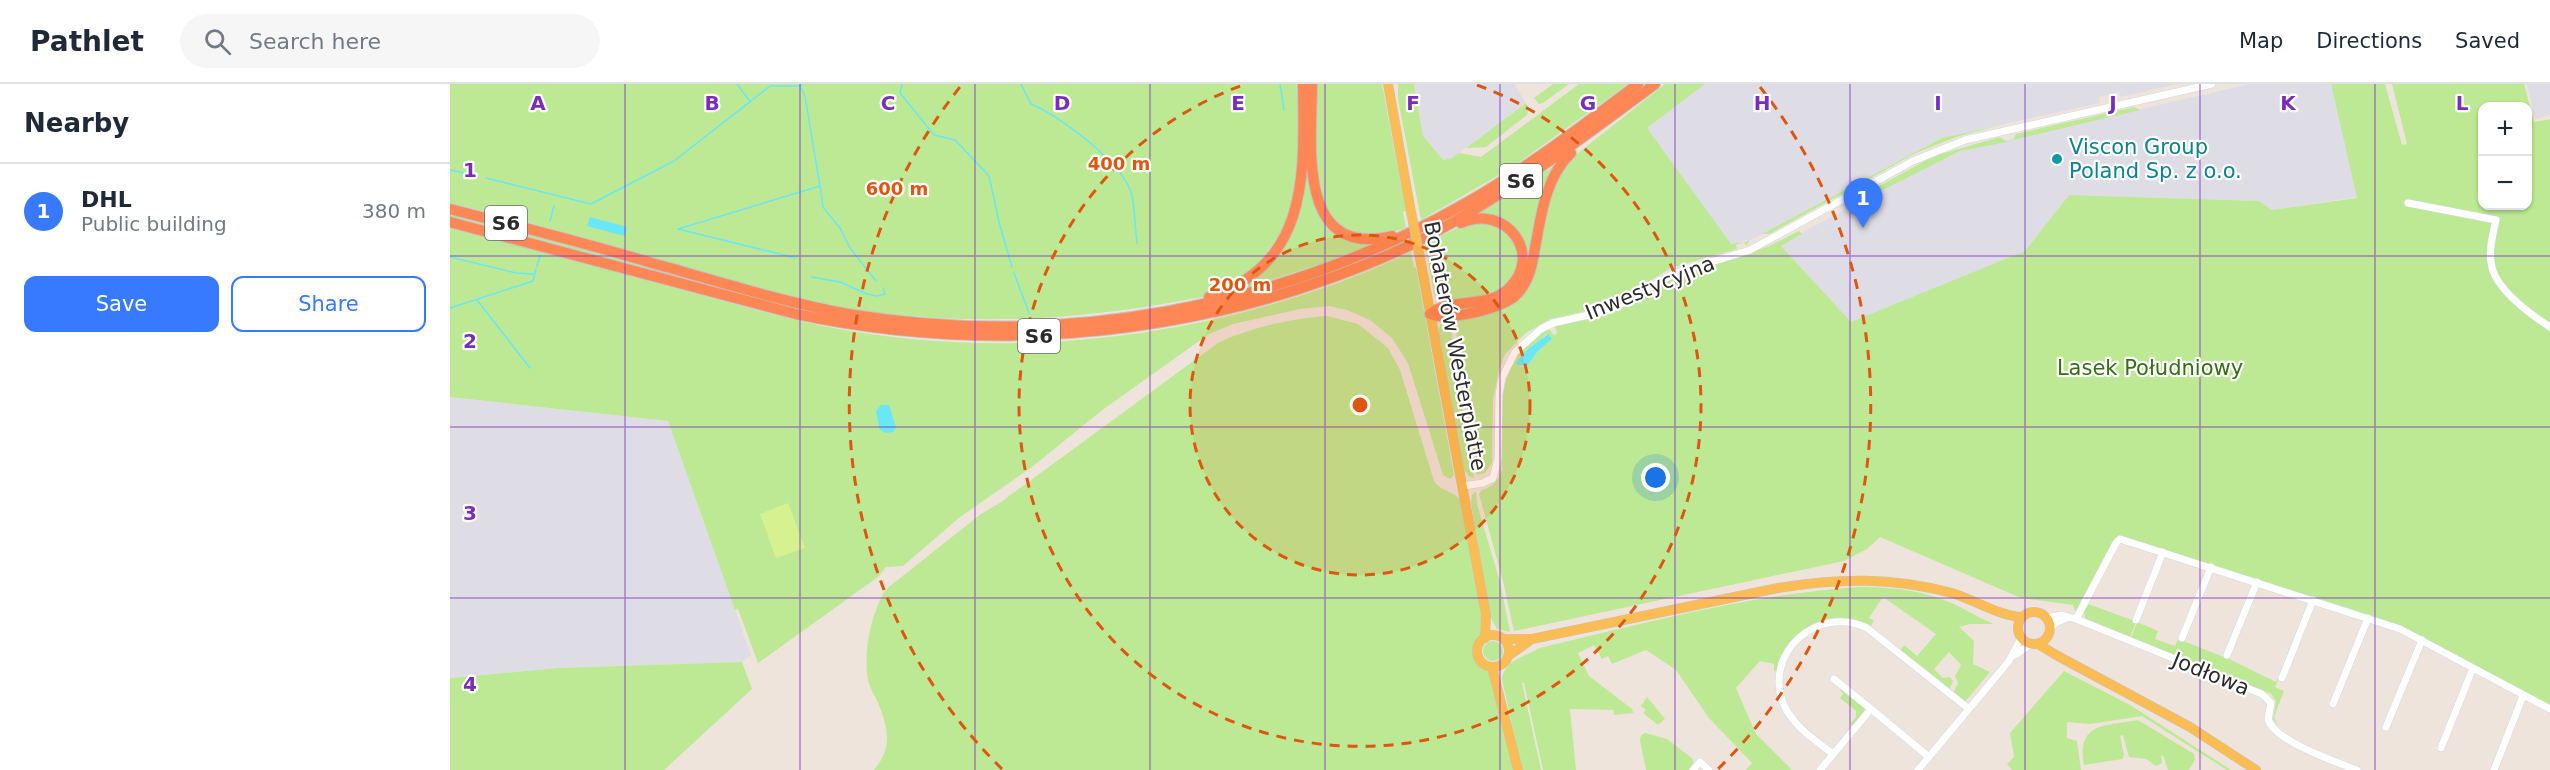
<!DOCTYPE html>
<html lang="en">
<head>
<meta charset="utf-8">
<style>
	body { margin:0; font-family:"DejaVu Sans",sans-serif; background:#f6f6f7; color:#1f2937 }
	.controls { position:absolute; right:18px; top:18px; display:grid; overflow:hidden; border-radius:12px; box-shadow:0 2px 4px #0004 }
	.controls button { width:54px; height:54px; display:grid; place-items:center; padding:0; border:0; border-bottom:2px solid #e0e1e3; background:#fff; color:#1f2937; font:30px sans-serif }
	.you { position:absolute; left:1206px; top:394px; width:21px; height:21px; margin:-15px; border:4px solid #fff; border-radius:50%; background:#1a73e8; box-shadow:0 0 0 9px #1a73e833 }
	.badge { display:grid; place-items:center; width:39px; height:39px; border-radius:50%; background:#387aff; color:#fff; font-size:20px; font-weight:700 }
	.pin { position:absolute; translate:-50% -50px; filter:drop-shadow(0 2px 3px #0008) }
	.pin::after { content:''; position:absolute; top:32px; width:21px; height:18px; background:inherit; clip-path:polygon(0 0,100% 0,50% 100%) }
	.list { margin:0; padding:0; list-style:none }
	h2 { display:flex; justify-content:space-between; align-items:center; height:78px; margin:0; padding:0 24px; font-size:26px }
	h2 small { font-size:20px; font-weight:400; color:#747a83 }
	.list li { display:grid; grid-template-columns:39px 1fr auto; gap:18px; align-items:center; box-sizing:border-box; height:96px; padding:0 24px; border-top:2px solid #e0e1e3 }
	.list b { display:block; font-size:22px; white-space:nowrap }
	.list p { margin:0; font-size:20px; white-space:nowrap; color:#747a83 }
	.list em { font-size:20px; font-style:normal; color:#747a83 }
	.actions { display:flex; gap:12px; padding:18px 24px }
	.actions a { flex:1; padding:14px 0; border:2px solid #387aff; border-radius:12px; text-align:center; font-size:21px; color:#387aff }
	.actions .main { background:#387aff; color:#fff }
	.icon { flex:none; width:33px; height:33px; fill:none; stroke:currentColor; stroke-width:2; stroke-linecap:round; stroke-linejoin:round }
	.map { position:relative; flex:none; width:2100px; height:686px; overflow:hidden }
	header { display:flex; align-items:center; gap:36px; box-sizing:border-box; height:84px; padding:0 30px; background:#fff; border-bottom:2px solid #e0e1e3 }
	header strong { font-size:28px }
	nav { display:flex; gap:33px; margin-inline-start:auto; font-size:21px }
	.search { width:420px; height:54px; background:#f6f6f7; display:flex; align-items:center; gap:15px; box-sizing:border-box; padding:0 21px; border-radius:33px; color:#747a83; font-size:22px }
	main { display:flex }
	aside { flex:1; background:#fff }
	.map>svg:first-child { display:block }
	.industrial { fill:#dedde6 }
	.green { fill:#bde994; fill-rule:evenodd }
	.pitch { fill:#d6f18f }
	.water { fill:#67e7f8 }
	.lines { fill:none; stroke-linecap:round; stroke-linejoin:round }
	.stream { stroke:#67e7f8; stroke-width:1.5 }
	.minor-casing { stroke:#d1d8e5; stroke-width:8 }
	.major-casing { stroke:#c4c4c4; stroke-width:10 }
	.highway-casing { stroke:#c4c4c4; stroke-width:12 }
	.minor { stroke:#fff; stroke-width:7 }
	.major { stroke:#fcbc54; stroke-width:9 }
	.highway { stroke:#ff8756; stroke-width:10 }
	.major-bridge-casing { stroke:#c4c4c4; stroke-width:10; stroke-linecap:butt }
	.major-bridge { stroke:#fcbc54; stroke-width:9 }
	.grid { fill:none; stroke:#7b2cbf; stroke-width:1.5; stroke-opacity:0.55 }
	.ring { fill:none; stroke:#df570e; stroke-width:3; stroke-dasharray:10 8 }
	.culture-dot { fill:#0f9aa8; stroke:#fff; stroke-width:2 }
	.labels { text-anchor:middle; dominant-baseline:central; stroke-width:4.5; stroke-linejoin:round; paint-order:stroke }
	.shield { fill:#fff; stroke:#6b6b6b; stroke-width:1.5 }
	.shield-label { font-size:20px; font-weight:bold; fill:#2b2b2b }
	.culture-label { font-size:21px; fill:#0d838f; stroke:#fff; text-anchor:start }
	.street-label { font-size:21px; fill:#2b2b2b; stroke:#fff }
	.park-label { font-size:21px; fill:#346f14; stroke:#fff }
	.grid-label { font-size:20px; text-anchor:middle; font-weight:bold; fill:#7b2cbf; stroke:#fff; stroke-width:4.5; stroke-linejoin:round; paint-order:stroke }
	.centre { fill:#df570e; stroke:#fff; stroke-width:3 }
	.ring-label { font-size:18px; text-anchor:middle; font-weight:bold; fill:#df570e; stroke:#fff; stroke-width:4.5; stroke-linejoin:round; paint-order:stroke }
</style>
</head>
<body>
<header>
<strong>Pathlet</strong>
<div class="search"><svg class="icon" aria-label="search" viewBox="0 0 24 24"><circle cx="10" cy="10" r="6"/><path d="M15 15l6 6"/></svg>Search here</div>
<nav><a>Map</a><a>Directions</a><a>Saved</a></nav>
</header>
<main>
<aside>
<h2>Nearby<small></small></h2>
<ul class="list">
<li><span class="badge">1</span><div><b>DHL</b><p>Public building</p></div><em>380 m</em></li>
</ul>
<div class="actions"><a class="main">Save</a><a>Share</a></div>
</aside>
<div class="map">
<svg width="2100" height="686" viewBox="0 0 2100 686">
	<rect width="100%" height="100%" fill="#eee4dc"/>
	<path class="industrial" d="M964,0H1064L1076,19L1002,74L993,76L973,52Z
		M1255,0H1726L1670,13L1669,8L1649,13L1650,19L1492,54L1297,158L1296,156L1281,161L1197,44Z
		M1800,0H1881L1907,113L1822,126L1809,117L1619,111L1575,167L1401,239L1330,161L1425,109L1510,67Z
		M2077,0H2100V31L2085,35Z
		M0,313L218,337L301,571L292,578L108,584L0,594Z"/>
	<path class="green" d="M0,0H851L850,85L836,142L819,169L804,184L766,208L752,213C646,234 539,242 431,229C364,221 298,201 232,182C155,160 78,137 0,119Z
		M857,0L860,105L868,128L921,160L877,178L782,208L796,198L851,120L856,84Z
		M865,0H932L956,127L953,128L956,144C915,158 882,151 867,106C864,97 866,84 866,74C866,49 866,25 865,0Z
		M948,0H964L973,52L993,76L1002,74L1009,69L1031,73L1129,0H1178L1061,84L971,136L948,15Z
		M1103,0H1119L1093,19L1089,20L1084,14Z
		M1215,0H1255L1197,44L1281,160L1300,157L1296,162L1294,158L1286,161L1287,165L1221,184L1167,217L1145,225L1100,235L1076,249L1055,270L1049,286L1043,315L1042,379L1035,389L1027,391L1004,233L1067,214L1102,104L1118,77Z
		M1881,0H1935L1952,61L1957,60L1942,0H2074L2084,38L2100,35V621L1968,551L1929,534L1672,452L1665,454L1626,529L1623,521L1571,514L1430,453L1417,465L1394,477L1064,547L1053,497L1029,410L1032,406C1043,403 1049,396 1052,385C1049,334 1045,270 1099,245L1104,251L1107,249L1105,243L1109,241L1147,233L1164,227L1226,192L1317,163L1349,147L1352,150L1331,162L1401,238L1575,167L1619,111L1809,117L1822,126L1907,114ZM2032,22H2078V122H2032ZM1097,250L1102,255L1088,267L1077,282L1070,283L1082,262Z
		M1076,19L1079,25L1077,31L1036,63L1016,64Z
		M1684,23L1690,26L1563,56L1566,50Z
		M1547,42L1506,53L1466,69L1319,150H1312L1492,54Z
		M1550,53L1557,58L1510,67L1419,113L1418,108L1484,72Z
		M1107,80C1083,115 1092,185 1062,211C1046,224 1023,225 1004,228L1003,225C1024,221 1048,220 1064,204C1083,185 1077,149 1053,136C1045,132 1036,131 1026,131Z
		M0,129C88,150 175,177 263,201C301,212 339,223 378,230C574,265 778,240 958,153V157C771,241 576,272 374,232C247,207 125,164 0,133Z
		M1029,137C1035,139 1046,139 1052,143C1075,159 1073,197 1046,210C1038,213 1000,218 990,218L984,209L975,160L1007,144Z
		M0,143C75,162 150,183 225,204C278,218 331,234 384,244C573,280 787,251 961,168L964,184L966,183L1004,391L1000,395L993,391L958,279L942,254L920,236L897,226L879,222L850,225L783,240L759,250L651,327L582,383L510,433L453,482L436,483L428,493L308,579L288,525L285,526L218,337L0,313Z
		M877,232L908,240L938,264L950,286L984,397C991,408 1003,406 1010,416L1032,533C1032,538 1032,544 1031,549C1027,564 1013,575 1039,587L1066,686H424C442,664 439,647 429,621C426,613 420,605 418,596C413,566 421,532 435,506L531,430L551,418L768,259C798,244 844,234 877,232Z
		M1000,235L1008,304L1024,394L1020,393L1014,386L988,247L991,239Z
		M1026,408L1027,420L1050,498L1060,548L1047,545L1039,530L1021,419L1022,411Z
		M1410,503C1445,503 1479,507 1510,523C1522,529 1531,535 1544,540H1520L1509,543L1524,557L1523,580L1540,588L1514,619L1503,610L1508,599L1505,592L1511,581L1499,568L1484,585L1493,594L1500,593L1503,597L1499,607L1451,566L1454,561L1467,572L1486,550L1433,513L1419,534L1424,536L1421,542C1416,541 1410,537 1404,535C1363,528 1339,552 1327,588L1324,587V580L1310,577L1286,604L1306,650L1342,686H1296L1302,679L1259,634L1226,586L1196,566L1162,580L1158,572L1152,575L1144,561L1128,569L1139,592L1182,625L1183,629L1164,631L1163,626L1120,625L1126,686H1093L1074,599H1072L1091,686H1072L1052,595C1054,576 1076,572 1090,564C1195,539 1301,510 1410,503Z
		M1638,520L1682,536L1684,533L1686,538L1680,553L1635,534L1634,528Z
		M1687,538L1708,547L1705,555L1725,562L1728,555L1774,573L1793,542L1779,575L1826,598L1831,590L1825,603L1834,607L1824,633L1828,642L1823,635L1826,617L1821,610L1681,554Z
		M1033 567a10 10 0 1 1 20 0a10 10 0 1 1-20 0Z
		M292,578L302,605L214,686H0V594L108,584Z
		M1614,587L1680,621L1781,686H1777L1692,632L1640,640L1617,638V654L1627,657L1631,686H1562L1557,680L1564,673L1560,649Z
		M1392,604L1416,624L1404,643L1400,640L1406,633V627L1390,614L1393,610L1390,606Z
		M1197,613L1215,635L1208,641L1193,629L1196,626L1191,622Z
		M1688,636L1744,670L1745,676L1739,686H1718L1713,671L1711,672L1712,679L1706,682L1696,675L1679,673L1673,651L1670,652L1674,671L1672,675L1634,681C1626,638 1656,642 1688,636Z
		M1195,649L1217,655L1243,675V680L1239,686H1196L1190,657L1191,651Z"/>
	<path class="pitch" d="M338,419L355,464L326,474L310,430Z"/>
	<path class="water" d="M140,133L177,143L175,152L137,142Z
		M1098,250L1102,255L1088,267L1077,282L1068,281L1066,279L1078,265Z
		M431,321H439L446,344L443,348L436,349L430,346L426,327Z"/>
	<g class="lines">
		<path class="stream" d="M287,0L299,16
			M452,0L450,9L484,51L505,56L539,92L550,142L562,183
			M571,0L581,20C610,32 675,80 682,112C685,127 685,144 687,159
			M830,0L834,26
			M0,86L28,92
			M36,94L141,120L224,77L320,2H350L352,0
			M370,102L373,123L390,144L400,164L426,197
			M100,137L104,122
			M0,173L66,189L84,190
			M346,174L228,145L370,102L355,12L350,2
			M87,182L90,172
			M564,189L579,229
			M362,193L390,198L417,210L427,212L435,210L433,204
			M27,216L80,284
			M0,224L83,197L86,185"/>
		<g class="minor-casing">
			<path id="minor" d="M1958,119L2046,136C2043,150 2039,164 2041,178C2043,204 2080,230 2100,243
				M1013,402L1033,399L1043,394L1048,375L1049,310L1052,294L1065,268L1091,245L1103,239L1156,227L1183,214L1223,190L1300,166L1463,77L1515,56L1762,0
				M1596,534L1612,531L1626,535L1812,610L1821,619L1818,635C1824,657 1886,678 1907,686
				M1626,535L1666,459L1670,455L1950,545L2100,625
				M1686,536L1713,468
				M1600,545L1605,539L1617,534
				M1732,554L1761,483
				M1565,571L1581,560
				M1777,571L1807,498
				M1832,594L1863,516
				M1384,595L1421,625
				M1883,620L1918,534
				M1936,643L1972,556
				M1991,664L2023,584
				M1383,670C1365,656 1344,643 1334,621C1312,569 1368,520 1417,544L1519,625
				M1243,686L1250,678L1259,686
				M1370,686L1421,625L1479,673
				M1468,686L1559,577L1571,554
				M2044,686L2073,612"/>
		</g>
		<g class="major-casing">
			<path id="major" d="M938,0L961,128
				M970,174L1036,531L1035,554
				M1568 544a16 16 0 1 1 32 0a16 16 0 1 1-32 0Z
				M1027 567a16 16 0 1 1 32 0a16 16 0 1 1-32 0Z
				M1054,555H1082L1328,504C1389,494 1442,493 1502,509C1525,516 1547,531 1571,533
				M1588,560L1606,571L1740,643L1806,686
				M1058,572L1082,555
				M1042,583L1068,686"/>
		</g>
		<g class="highway-casing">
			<path id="highway" d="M862,0C862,59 845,175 942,152
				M0,125C68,142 135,159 202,179C267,197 332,218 398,230C609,265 831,225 1016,119C1077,84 1132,42 1188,0
				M0,138L346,230C512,265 683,257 845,206C891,191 935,175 978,152C1059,109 1131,55 1205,0
				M759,213C861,179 854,88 853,0
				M980,230C999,237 1048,225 1064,213C1073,205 1078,195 1081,184C1090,146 1091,97 1121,69
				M980,230C1002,213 1037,225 1058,205C1095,171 1056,119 1011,139"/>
		</g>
		<use href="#minor" class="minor"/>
		<use href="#major" class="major"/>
		<use href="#highway" class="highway"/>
		<g class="major-bridge-casing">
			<path id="major-bridge" d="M961,128L970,174"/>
		</g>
		<use href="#major-bridge" class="major-bridge"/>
	</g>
	<path class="grid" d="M175,0V686M350,0V686M525,0V686M700,0V686M875,0V686M1050,0V686M1225,0V686M1400,0V686M1575,0V686M1750,0V686M1925,0V686M0,172H2100M0,343H2100M0,514H2100"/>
	<circle cx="910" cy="321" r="170" fill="#df570e" fill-opacity=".12"/>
	<g class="ring">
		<circle cx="910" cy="321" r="170"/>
		<path d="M1027 1A341 341 0 1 1 793 1"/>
		<path d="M552 685A511 511 0 0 1 510 3M1310 3A511 511 0 0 1 1268 685"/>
	</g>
	<circle class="culture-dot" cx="1607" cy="75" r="6"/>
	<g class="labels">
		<g class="shield">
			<rect x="1050" y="80" width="42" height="34" rx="4.5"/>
			<rect x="35" y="122" width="42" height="34" rx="4.5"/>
			<rect x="568" y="235" width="42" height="34" rx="4.5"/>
		</g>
		<g class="shield-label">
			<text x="1071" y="97">S6</text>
			<text x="56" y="139">S6</text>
			<text x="589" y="252">S6</text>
		</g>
		<g class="culture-label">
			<text x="1619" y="63">Viscon Group<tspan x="1619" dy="24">Poland Sp. z o.o.</tspan></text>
		</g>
		<g class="street-label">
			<text transform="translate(1200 204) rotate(-22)">Inwestycyjna</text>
			<text transform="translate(1005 262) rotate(79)">Bohaterów Westerplatte</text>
			<text transform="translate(1761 590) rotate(22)">Jodłowa</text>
		</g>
		<g class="park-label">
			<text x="1700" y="284">Lasek Południowy</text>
		</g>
	</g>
	<g class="grid-label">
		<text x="88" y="26">A</text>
		<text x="262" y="26">B</text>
		<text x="438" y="26">C</text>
		<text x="612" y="26">D</text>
		<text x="788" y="26">E</text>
		<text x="963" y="26">F</text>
		<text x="1138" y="26">G</text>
		<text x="1312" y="26">H</text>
		<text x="1488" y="26">I</text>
		<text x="1663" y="26">J</text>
		<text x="1838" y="26">K</text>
		<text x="2012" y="26">L</text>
		<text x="20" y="93">1</text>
		<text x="20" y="264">2</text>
		<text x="20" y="436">3</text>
		<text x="20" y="607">4</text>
	</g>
	<circle cx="910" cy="321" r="9" class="centre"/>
	<g class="ring-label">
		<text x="669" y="86">400 m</text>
		<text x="447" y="111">600 m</text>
		<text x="790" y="207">200 m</text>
	</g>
</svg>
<div class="controls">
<button>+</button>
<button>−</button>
</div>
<div class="you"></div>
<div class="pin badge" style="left:1413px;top:144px">1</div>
</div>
</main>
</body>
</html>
